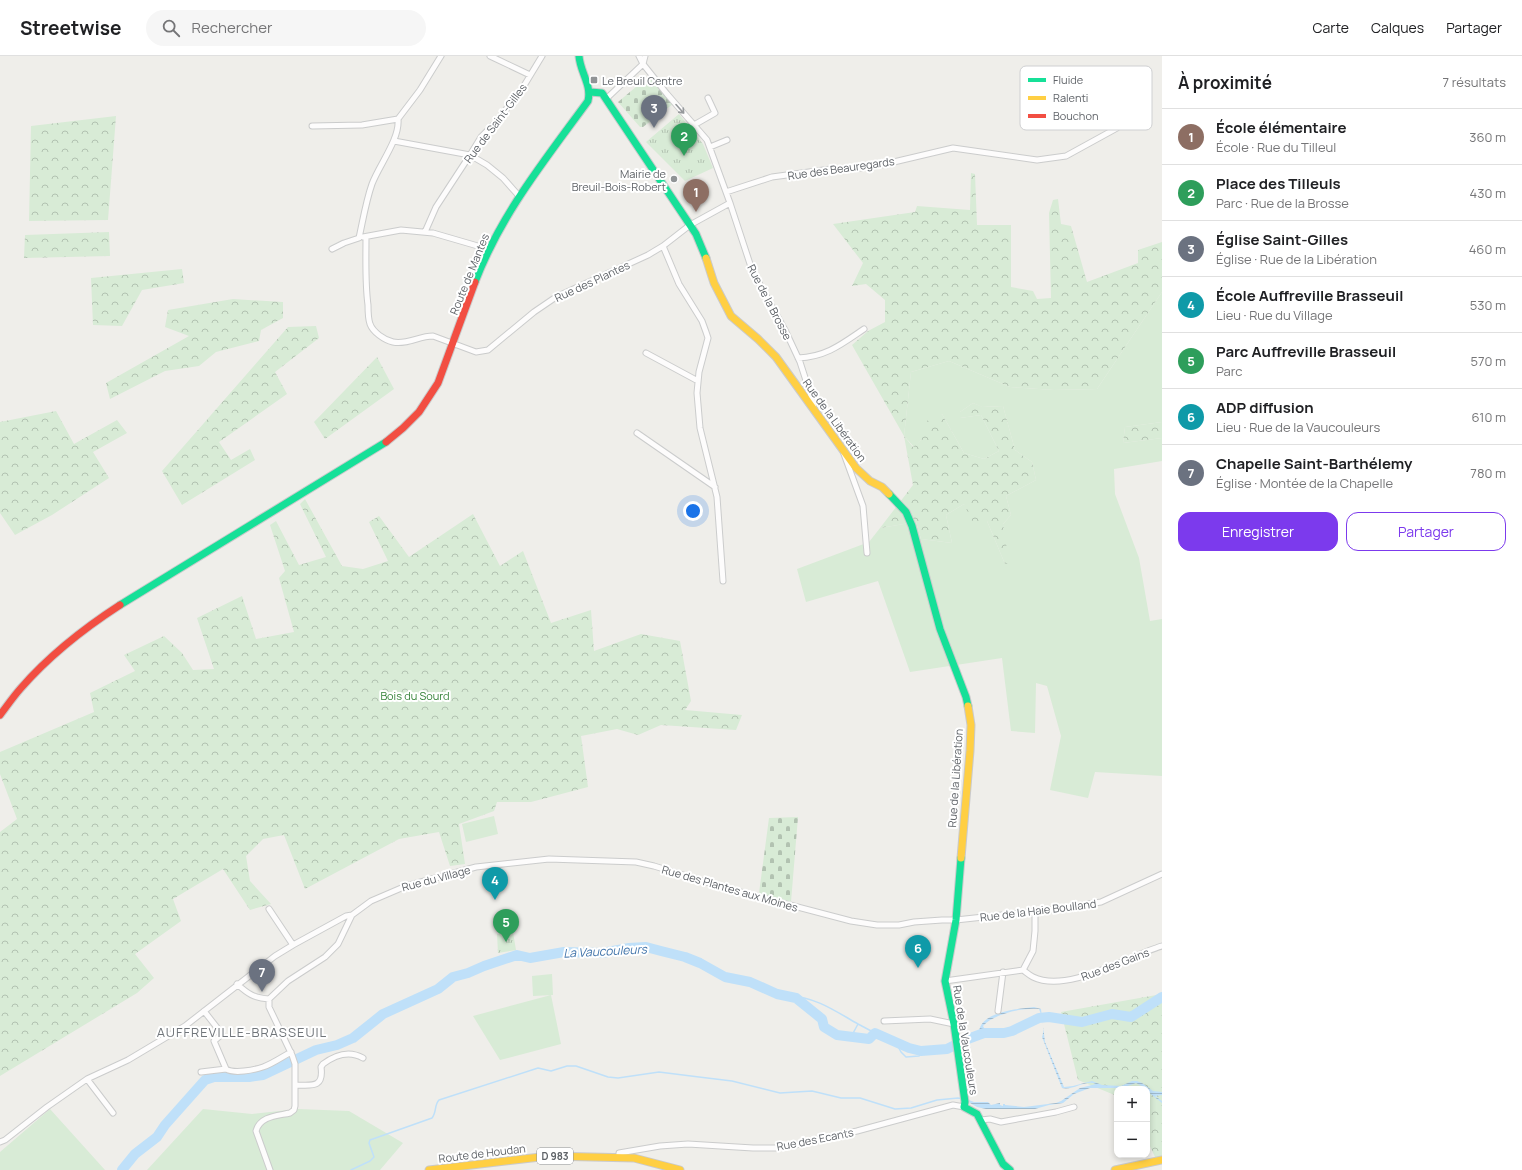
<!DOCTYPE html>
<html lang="fr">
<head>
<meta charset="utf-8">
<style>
	body { margin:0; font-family:Manrope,sans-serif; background:#f6f6f6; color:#202124 }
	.controls { position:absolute; right:12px; bottom:12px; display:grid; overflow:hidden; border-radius:8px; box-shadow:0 2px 6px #0003 }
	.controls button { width:36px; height:36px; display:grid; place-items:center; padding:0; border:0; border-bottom:1px solid #e0e0e0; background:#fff; color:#202124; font:20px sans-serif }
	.you { position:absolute; left:693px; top:455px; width:14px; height:14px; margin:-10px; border:3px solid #fff; border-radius:50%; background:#1a73e8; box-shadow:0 0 0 6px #1a73e833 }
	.badge { display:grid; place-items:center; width:26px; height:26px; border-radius:50%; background:#7c3aed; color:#fff; font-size:13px; font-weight:700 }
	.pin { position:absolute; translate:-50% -33px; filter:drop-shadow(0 1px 2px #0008) }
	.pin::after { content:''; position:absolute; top:21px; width:14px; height:12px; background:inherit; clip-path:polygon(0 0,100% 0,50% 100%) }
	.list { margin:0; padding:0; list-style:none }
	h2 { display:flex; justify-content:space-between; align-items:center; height:52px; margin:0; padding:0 16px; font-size:17px }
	h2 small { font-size:13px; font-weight:400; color:#757577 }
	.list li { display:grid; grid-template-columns:26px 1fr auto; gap:12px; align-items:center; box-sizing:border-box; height:56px; padding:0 16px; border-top:1px solid #e0e0e0 }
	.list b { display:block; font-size:15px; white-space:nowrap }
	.list p { margin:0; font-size:13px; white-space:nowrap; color:#757577 }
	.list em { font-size:13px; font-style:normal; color:#757577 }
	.actions { display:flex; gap:8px; padding:12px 16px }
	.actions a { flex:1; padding:9px 0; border:1px solid #7c3aed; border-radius:12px; text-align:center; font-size:14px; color:#7c3aed }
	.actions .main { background:#7c3aed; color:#fff }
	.icon { flex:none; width:22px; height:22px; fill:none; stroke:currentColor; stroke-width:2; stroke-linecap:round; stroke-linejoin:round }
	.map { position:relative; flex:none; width:1162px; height:1114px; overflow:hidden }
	header { display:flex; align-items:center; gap:24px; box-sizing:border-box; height:56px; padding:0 20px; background:#fff; border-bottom:1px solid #e0e0e0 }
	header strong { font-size:19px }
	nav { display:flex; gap:22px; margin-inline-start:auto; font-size:14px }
	.search { width:280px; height:36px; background:#f6f6f6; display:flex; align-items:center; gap:10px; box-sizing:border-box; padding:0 14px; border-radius:22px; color:#757577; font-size:15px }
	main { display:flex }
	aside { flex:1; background:#fff }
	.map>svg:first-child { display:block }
	.green { fill:#d8ebd6 }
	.forest { fill:url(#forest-crowns) }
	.cemetery { fill:url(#cemetery-stones) }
	.park { fill:url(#park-tufts) }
	.water { fill:url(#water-rules) }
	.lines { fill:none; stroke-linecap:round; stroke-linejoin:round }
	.stream { stroke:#bfe0f9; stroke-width:1.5 }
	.river { stroke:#bfe0f9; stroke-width:10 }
	.street-casing { stroke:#cbcccc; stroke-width:7 }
	.fast-casing { stroke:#cacacb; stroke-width:9 }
	.slow-casing { stroke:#cacacb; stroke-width:9 }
	.jam-casing { stroke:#cacacb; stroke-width:9 }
	.street { stroke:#fdfcfc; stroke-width:5 }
	.fast { stroke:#16e098; stroke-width:7 }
	.slow { stroke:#ffcf43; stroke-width:7 }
	.jam { stroke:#f24e42; stroke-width:7 }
	.oneway { stroke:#96999c }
	.poi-dot { fill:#919496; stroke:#fff; stroke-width:1.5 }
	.labels { text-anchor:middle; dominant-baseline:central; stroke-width:4; stroke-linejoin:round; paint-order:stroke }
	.shield { fill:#fff; stroke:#8f9295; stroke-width:1 }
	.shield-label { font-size:10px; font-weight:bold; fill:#5f6368 }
	.poi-label { font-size:11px; fill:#5f6368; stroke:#fff; text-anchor:start }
	.street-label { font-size:11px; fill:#5f6368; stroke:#fff }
	.park-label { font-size:11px; fill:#348238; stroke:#fff }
	.water-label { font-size:12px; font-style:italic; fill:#4174aa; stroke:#fff }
	.quarter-label { font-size:13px; letter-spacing:1px; fill:#70757a; stroke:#fff }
	.key { fill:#fff; stroke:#cfd0d2; stroke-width:1 }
	.key-label { font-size:11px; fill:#5f6368 }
</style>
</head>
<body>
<header>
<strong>Streetwise</strong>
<div class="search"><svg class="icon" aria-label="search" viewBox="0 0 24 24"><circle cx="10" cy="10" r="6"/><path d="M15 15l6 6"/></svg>Rechercher</div>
<nav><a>Carte</a><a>Calques</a><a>Partager</a></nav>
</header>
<main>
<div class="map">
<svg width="1162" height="1114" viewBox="0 0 1162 1114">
	<defs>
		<pattern id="forest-crowns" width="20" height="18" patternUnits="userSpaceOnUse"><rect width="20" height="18" fill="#d8ebd6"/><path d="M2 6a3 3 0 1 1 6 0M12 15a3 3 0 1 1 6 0" fill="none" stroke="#b2c2b1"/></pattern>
		<pattern id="cemetery-stones" width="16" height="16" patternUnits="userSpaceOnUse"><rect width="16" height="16" fill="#d8ebd6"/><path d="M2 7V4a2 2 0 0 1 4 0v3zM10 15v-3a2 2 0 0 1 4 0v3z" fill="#b2c2b1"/></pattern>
		<pattern id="park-tufts" width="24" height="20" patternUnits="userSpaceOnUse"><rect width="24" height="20" fill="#d8ebd6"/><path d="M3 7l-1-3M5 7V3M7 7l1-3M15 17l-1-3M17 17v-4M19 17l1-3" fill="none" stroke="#b2c2b1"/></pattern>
		<pattern id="water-rules" width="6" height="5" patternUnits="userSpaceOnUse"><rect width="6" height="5" fill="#bfe0f9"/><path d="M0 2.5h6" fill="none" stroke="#9eb9cd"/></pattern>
	</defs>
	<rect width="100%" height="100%" fill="#efeeea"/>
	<path class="green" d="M1162,236V366L1125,371L1123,387L1162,382V405L1114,413L1115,438L1139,502L1150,565L1162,563V720L1095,716L1088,742L1050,734L1061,680L1047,630L1036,627L1035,677L1011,675L1002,602L910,616L878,525L806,546L797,513L869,486L880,472L916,466L921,483L952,487L946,459L964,448L987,465L1005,508L1003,468L1011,459L1006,440L1036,424L1032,406L1015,394L1003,350L982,351L973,347L960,356V362L981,359L999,395L984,403L964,397L942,358L922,383L914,391L904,380L911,316L949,305L1010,331L1054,334L1097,333Z
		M494,760L498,778L466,786L462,768Z
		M552,918L553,939L533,940L532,920Z
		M551,939L561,988L500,1004L473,960Z
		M50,1053L105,1114H0V1096Z
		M203,1053L252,1058L298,1053L349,1055L403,1087L380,1114H147Z"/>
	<path class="forest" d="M116,60L108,164L29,165L31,70Z
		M971,117L975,118L977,169H1011V231L1033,235L1037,243L1051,242L1049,157L1053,144L1058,143L1061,168L1071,170L1087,226L1138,207V194L1162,186V236L1097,333L1054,334L1010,331L949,305L911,316L904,380L913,391L922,383L918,369L942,358L964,397L984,403L999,395L981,359L960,362V356L973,347L983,351L1003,350L1015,394L1032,406L1036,424L1006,440L1011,459L1003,468L1009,507L1005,508L987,465H972L964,448L946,459L952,487L921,483L916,466L880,472L913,429L904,380L852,289L868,275L885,266V244L866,228L852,230L863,207L833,168L915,156L917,150L970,154Z
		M109,176L110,200L24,202L25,179Z
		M182,213L184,227L142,234L122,270L93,269L91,222Z
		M233,243L283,246V262L261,274L259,285L216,296L199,310L165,315L110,343L106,327L189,280L165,271L168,254Z
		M316,270L319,282L275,316L287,338L219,386L231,404L250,393L255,404L182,449L162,415L288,271Z
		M377,301L394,333L325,383L314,366Z
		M56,355L74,388L117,364L127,377L93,396L109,422L52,459L15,479L0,457V366Z
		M1162,366V382L1123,387L1125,371Z
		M305,443L342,510L363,513L388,505L369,466L379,460L409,501L473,458L500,510L523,495L551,567L591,554L594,595L641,578L680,585L691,645L685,654L742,659L736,674L661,669L638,679L617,673L581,680L588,731L531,746H497L494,755L459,768L465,808L450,810L439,776L399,783L305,833L284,779L263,783L246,800L250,825L271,848L250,854L223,813L173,843L181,865L135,898L154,922L137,937L0,1020V776L17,763L0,718V696L94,656L90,637L135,615L124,599L164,580L182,597L193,614L214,613L197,562L242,540L256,583L294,576L279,522L285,515L270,469L276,465L299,509L326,501L300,448Z
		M1162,938V1104L1155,1101L1147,1084V1033H1117V1040L1078,1024L1061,956Z"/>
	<path class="cemetery" d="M649,20L673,48L643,71H640L618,46Z
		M798,761L791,846L759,837L769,762Z"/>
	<path class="park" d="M679,58L703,88L713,112L685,125L646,86Z
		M513,876L516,894L498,897L497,878Z"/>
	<path class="water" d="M1034,951L1041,953L1045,986L1064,1031L1073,1030L1092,1025L1102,1029L1121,1030L1132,1025H1137L1142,1027L1153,1035L1162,1036V1039L1155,1040L1162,1045V1047L1147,1035V1033L1136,1027L1122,1032H1090L1074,1038L1063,1047L1049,1049L1035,1053H986L977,1051L970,1047L969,1044L974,1046H988L991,1049L1000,1047V1049L1003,1050V1048H1005V1049L1024,1051L1056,1047L1061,1045L1080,1032L1096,1028C1086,1023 1073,1035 1062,1032L1042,981C1045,974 1042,960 1039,953C1024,951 993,958 983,970L985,974L979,976C981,955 1018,953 1034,951Z"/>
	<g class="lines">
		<path class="stream" d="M789,940C816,941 835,955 858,968
			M851,981L858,968L875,977
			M896,987L901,996L906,1001L919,1000L926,994
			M351,1114L370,1105L374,1101L369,1087L370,1084L432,1062C437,1056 434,1049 439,1044L538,1012L551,1015L567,1010H576L608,1021L618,1022L659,1016L699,1021L732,1025L780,1037L812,1035L841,1042H860L895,1053L911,1052L937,1044L958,1042L963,1043"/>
		<path class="river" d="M122,1114L135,1098L157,1081L165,1069L205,1024L214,1021H249L263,1019L316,994L337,989L353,982L383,958L438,933L453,921L468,917L484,910L517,899L530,902L564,896L602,897L629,892L646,891L661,895L685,901L700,907L725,921L750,926L777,938L796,942L822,963L824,971L837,979L869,983L875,977L909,992L921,995L947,993L965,984L984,977H1004L1012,975L1039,962L1049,961L1082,966L1112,958L1131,961L1162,941"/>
		<g class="street-casing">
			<path id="street" d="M490,0L530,19
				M639,0L643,8L667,38L707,84L730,147L752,214L786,276L800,306L812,343L814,353
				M606,43L643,8L645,0
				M694,69L715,57L708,42
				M312,70L362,69L398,63
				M394,85L470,99L487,109L503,122L519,140
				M710,91L727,84
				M726,136L772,121L831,113L860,112L881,109L953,92L1037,104L1066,100L1117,72
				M425,176L436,151L470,99L481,81L496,66L522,33L542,0
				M363,181L401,174L433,177L488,193
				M366,181C366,204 365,227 368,249C368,255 368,262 370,268C373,276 384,284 393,286C407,289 419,280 433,280L476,296L488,294L534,256L556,241L648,199L663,190L690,169L730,147
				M663,190L679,228L702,265L706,276L708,282L699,316L697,337L700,372L717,441L723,525
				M332,193L344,187L359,182C363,164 366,145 372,128C379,109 400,83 398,63L420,34L441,0
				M646,297L698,325
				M798,302C826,301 842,288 864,273
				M637,377L715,431
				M844,398L863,450L867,497
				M269,853L293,889
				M1023,914C1026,916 1029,919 1033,921C1068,938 1127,900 1162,890
				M945,925L1023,914L1033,895L1035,875V856
				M237,928C248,938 254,942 269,943
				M269,943L288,925L325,901L338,888L352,859L371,845L406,830L476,811L549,803L636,806L654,810L729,833L851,865L877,869H899L914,866L942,864H956L1058,853L1101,846L1162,818
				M269,943V951L292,999L295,1008V1050L294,1054L290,1057C277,1060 260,1060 256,1075L270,1114
				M204,955L222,978L214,985L226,1013
				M998,955L1003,916
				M884,965L930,963L954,968
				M201,1016L226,1013C234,1018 254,1014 263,1011C272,1008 282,1001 291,996
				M87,1023L113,1057
				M295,1029C311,1029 324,1033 321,1011L323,1008C335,999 349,994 363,1002
				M981,1064L990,1063L1001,1066L1056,1056L1074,1051
				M0,1086L5,1084L47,1051L87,1023L128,1004L185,970L275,900L293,889L346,860L352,859
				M619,1101V1097L660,1090L688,1088L753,1092H777L795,1089L857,1075L953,1049L964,1051"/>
		</g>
		<g class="fast-casing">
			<path id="fast" d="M590,36L602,37L696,178L706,202
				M475,226C501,158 545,104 588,45C592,29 580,16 579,0
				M889,438L906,456L912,470L940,573L966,641L968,650
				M120,549L386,386
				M961,802L956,864L945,925L954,968L965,1046L964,1051L977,1058L1003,1108L1010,1114"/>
		</g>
		<g class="slow-casing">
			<path id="slow" d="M706,202L714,227L731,260L758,283L776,301L856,412L870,425L882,431L889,438
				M961,802L970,695L971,669L968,650
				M429,1114L549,1100L634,1102L680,1114
				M1115,1114L1162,1104"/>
		</g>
		<g class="jam-casing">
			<path id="jam" d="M386,386L403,372L419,356L438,327L475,226
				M0,659C7,650 13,641 21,632C48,601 86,571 120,549"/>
		</g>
		<use href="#street" class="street"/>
		<use href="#fast" class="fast"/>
		<use href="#slow" class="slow"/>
		<use href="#jam" class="jam"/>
	</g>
	<defs><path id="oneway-shaft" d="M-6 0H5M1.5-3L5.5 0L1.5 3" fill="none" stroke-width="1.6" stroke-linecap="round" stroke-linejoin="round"/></defs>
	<use class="oneway" href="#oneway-shaft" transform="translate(680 53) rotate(48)"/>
	<g class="poi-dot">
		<rect x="590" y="20" width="8" height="8" rx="2"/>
		<circle cx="674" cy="123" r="4"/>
	</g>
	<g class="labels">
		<rect class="shield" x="537" y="1092" width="36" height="16" rx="3"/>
		<g class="shield-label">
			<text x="555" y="1100">D 983</text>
		</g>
		<g class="poi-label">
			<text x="602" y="24">Le Breuil Centre</text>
			<text x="666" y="117" text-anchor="end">Mairie de<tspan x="666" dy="13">Breuil-Bois-Robert</tspan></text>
		</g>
		<g class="street-label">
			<text transform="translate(495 67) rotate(-53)">Rue de Saint-Gilles</text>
			<text transform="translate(841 112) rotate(-8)">Rue des Beauregards</text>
			<text transform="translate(469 218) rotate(-68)">Route de Mantes</text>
			<text transform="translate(592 225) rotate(-25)">Rue des Plantes</text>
			<text transform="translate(770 246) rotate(63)">Rue de la Brosse</text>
			<text transform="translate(835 364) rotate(54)">Rue de la Libération</text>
			<text transform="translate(955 722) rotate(-86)">Rue de la Libération</text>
			<text transform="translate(436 822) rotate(-15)">Rue du Village</text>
			<text transform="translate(730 832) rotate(16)">Rue des Plantes aux Moines</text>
			<text transform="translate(1038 854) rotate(-7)">Rue de la Haie Boulland</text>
			<text transform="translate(1115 908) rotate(-21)">Rue des Gains</text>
			<text transform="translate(966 984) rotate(81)">Rue de la Vaucouleurs</text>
			<text transform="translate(815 1083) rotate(-11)">Rue des Ecants</text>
			<text transform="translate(482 1097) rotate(-7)">Route de Houdan</text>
		</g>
		<g class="park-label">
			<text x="415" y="639">Bois du Sourd</text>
		</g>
		<g class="water-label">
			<text transform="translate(605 895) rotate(-3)">La Vaucouleurs</text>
		</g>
		<g class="quarter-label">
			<text x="242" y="976">AUFFREVILLE-BRASSEUIL</text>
		</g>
	</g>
	<rect x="1020" y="10" width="132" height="64" rx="6" class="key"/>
	<rect x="1028" y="22" width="18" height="4" fill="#16e098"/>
	<rect x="1028" y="40" width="18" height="4" fill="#ffcf43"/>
	<rect x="1028" y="58" width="18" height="4" fill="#f24e42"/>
	<g class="key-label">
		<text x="1053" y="28">Fluide</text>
		<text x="1053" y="46">Ralenti</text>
		<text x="1053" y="64">Bouchon</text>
	</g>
</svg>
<div class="controls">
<button>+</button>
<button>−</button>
</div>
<div class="you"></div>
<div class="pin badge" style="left:696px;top:156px;background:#8d6e63">1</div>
<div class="pin badge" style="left:684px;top:100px;background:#2e9e5b">2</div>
<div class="pin badge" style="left:654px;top:72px;background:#6b7280">3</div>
<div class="pin badge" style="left:495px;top:844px;background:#0f9aa8">4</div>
<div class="pin badge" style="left:506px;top:886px;background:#2e9e5b">5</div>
<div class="pin badge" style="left:918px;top:912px;background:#0f9aa8">6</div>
<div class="pin badge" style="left:262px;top:936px;background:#6b7280">7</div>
</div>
<aside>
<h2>À proximité<small>7 résultats</small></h2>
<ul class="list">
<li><span class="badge" style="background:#8d6e63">1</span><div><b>École élémentaire</b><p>École · Rue du Tilleul</p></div><em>360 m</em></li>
<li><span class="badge" style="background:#2e9e5b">2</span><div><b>Place des Tilleuls</b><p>Parc · Rue de la Brosse</p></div><em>430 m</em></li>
<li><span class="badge" style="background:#6b7280">3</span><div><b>Église Saint-Gilles</b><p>Église · Rue de la Libération</p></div><em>460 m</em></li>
<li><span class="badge" style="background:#0f9aa8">4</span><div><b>École Auffreville Brasseuil</b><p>Lieu · Rue du Village</p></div><em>530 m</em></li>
<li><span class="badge" style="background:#2e9e5b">5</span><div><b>Parc Auffreville Brasseuil</b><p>Parc</p></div><em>570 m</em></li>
<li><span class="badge" style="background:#0f9aa8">6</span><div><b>ADP diffusion</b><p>Lieu · Rue de la Vaucouleurs</p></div><em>610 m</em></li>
<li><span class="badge" style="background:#6b7280">7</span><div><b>Chapelle Saint-Barthélemy</b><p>Église · Montée de la Chapelle</p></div><em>780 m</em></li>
</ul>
<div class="actions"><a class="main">Enregistrer</a><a>Partager</a></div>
</aside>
</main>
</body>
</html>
